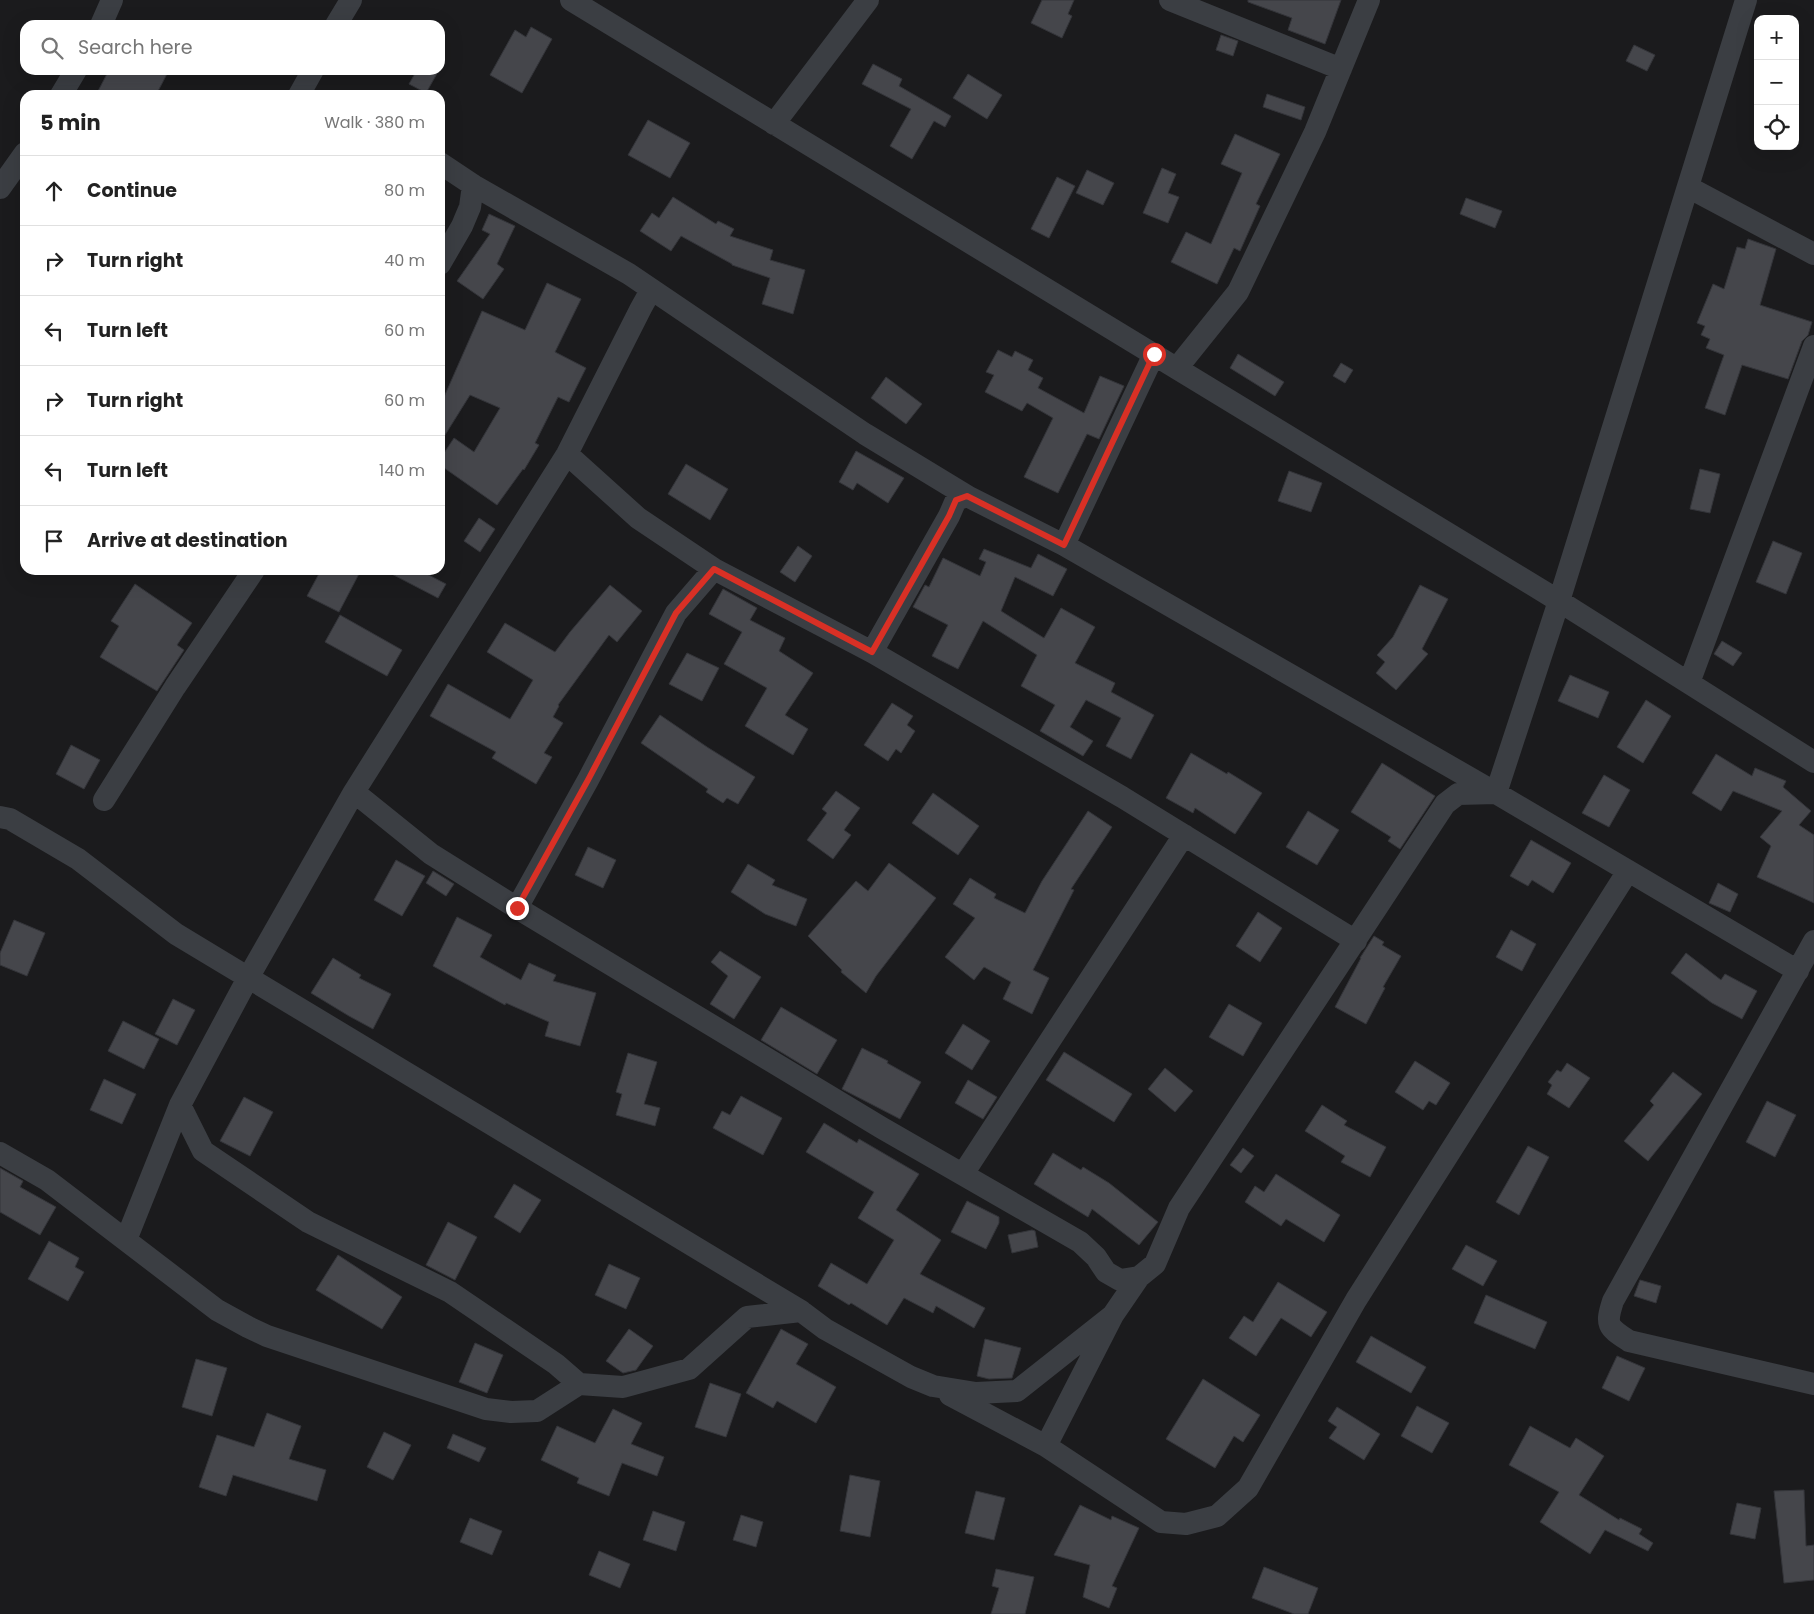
<!DOCTYPE html>
<html lang="en">
<head>
<meta charset="utf-8">
<style>
	body { margin:0; font-family:Poppins,sans-serif; background:#f6f6f6; color:#222 }
	.controls { position:absolute; right:15px; top:15px; display:grid; overflow:hidden; border-radius:10px; box-shadow:0 5px 20px #0002 }
	.controls button { width:45px; height:45px; display:grid; place-items:center; padding:0; border:0; border-bottom:1px solid #e0e0e0; background:#fff; color:#222; font:25px sans-serif }
	.stop { position:absolute; width:15px; height:15px; margin:-11px; border:4px solid #d93025; border-radius:50%; background:#fff }
	.stop.end { background:#d93025; border-color:#fff; box-shadow:0 1px 5px #0008 }
	.list { margin:0; padding:0; list-style:none }
	h2 { display:flex; justify-content:space-between; align-items:center; height:65px; margin:0; padding:0 20px; font-size:21px }
	h2 small { font-size:16px; font-weight:400; color:#767676 }
	.list li { display:grid; grid-template-columns:32px 1fr auto; gap:15px; align-items:center; box-sizing:border-box; height:70px; padding:0 20px; border-top:1px solid #e0e0e0 }
	.list b { display:block; font-size:19px; white-space:nowrap }
	.list em { font-size:16px; font-style:normal; color:#767676 }
	.icon { flex:none; width:28px; height:28px; fill:none; stroke:currentColor; stroke-width:2; stroke-linecap:round; stroke-linejoin:round }
	.map { position:relative; flex:none; width:1814px; height:1614px; overflow:hidden }
	.search { position:absolute; background:#fff; box-shadow:0 5px 20px #0002; left:20px; top:20px; width:425px; height:55px; display:flex; align-items:center; gap:12px; box-sizing:border-box; padding:0 18px; border-radius:15px; color:#767676; font-size:19px }
	.panel { position:absolute; background:#fff; box-shadow:0 5px 20px #0002; left:20px; top:90px; width:425px; height:485px; border-radius:15px }
	.map>svg:first-child { display:block }
	.building { fill:#45464b; stroke:#34353a }
	.lines { fill:none; stroke-linecap:round; stroke-linejoin:round }
	.minor { stroke:#3b3e43; stroke-width:22 }
	.route { stroke:#d93025; stroke-width:6 }
</style>
</head>
<body>
<div class="map">
<svg width="1814" height="1614" viewBox="0 0 1814 1614">
	<rect width="100%" height="100%" fill="#1b1b1d"/>
	<path class="building" d="M1042,0H1074L1068,14L1072,16L1062,38L1031,23Z
		M1248,0H1341L1325,44L1288,30L1292,18L1248,2Z
		M531,27L552,39L522,93L490,75L515,30L526,37Z
		M1221,35L1238,41L1233,56L1216,50Z
		M1634,45L1655,55L1647,71L1626,61Z
		M873,64L902,79L899,86L951,116L945,127L934,121L912,159L890,146L911,109L862,84Z
		M109,70H169L156,95H96Z
		M417,70H439L426,93L409,84Z
		M968,74L1002,95L987,119L953,98Z
		M1267,94L1305,107L1301,120L1263,107Z
		M648,120L690,143L670,178L628,155Z
		M1235,134L1280,154L1256,204L1260,206L1240,251L1234,248L1217,284L1171,262L1186,232L1211,244L1242,173L1221,164Z
		M1162,168L1176,174L1168,193L1179,197L1168,223L1143,213Z
		M1087,170L1114,183L1103,205L1076,193Z
		M1057,177L1075,186L1049,238L1031,229Z
		M673,197L716,224L718,221L734,229L730,236L773,250L770,260L805,270L793,314L762,304L770,278L732,265V264L681,236L671,251L640,231L652,213L659,218Z
		M1466,198L1502,211L1495,228L1460,214Z
		M489,214L515,226L497,264L504,269L483,299L457,281L490,234L482,230Z
		M1748,239L1776,249L1760,305L1812,322L1808,335L1802,341L1788,379L1742,365L1725,415L1705,408L1724,355L1706,348L1710,339L1701,335L1705,326L1697,323L1713,284L1724,289L1737,247L1745,249Z
		M547,283L581,299L555,352L586,368L569,402L558,397L535,443L539,445L524,470L523,469L497,505L440,465V459L454,438L474,452L500,408L470,395L440,443V394L444,397L482,311L525,330Z
		M998,350L1012,357L1015,351L1033,360L1028,370L1043,378L1038,388L1084,413L1100,376L1124,386L1099,439L1087,434L1058,493L1024,477L1053,418L1027,403L1022,411L985,392L994,375L986,372Z
		M1238,354L1284,382L1275,396L1230,368Z
		M1341,363L1353,370L1345,383L1333,376Z
		M886,377L922,404L906,424L871,398Z
		M856,451L904,478L888,503L857,483L853,490L839,482Z
		M686,464L728,489L710,520L668,494Z
		M1700,469L1720,474L1710,513L1690,509Z
		M1289,471L1322,483L1311,512L1278,501Z
		M479,518L495,529L480,552L464,541Z
		M1773,541L1802,553L1786,594L1756,582Z
		M798,546L812,556L795,582L780,572Z
		M984,549L1031,568L1038,554L1067,569L1053,596L1015,577L1001,611L1044,638L1061,608L1095,627L1075,663L1115,683L1111,692L1154,715L1131,759L1106,746L1121,718L1086,700L1070,727L1093,741L1083,756L1040,731L1055,705L1021,686L1037,655L983,621L958,669L932,656L948,625L913,607L925,585L929,587L943,558L980,576L986,562L979,559Z
		M321,570H361L339,612L307,596Z
		M384,570H419L446,584L438,598Z
		M135,584L192,623L177,645L184,650L157,691L100,657L119,626L111,621Z
		M610,585L642,611L617,642L609,635L558,705L559,706L553,717L563,723L544,753L552,757L536,784L492,758L496,752L430,716L448,684L510,719L533,680L487,652L505,623L555,652L570,632Z
		M1420,585L1448,599L1422,649L1428,654L1396,690L1376,673L1385,662L1377,655L1393,637Z
		M723,589L757,608L750,620L785,638L779,651L813,673L785,715L808,729L793,755L745,726L767,688L724,664L742,632L709,614Z
		M340,615L402,650L387,676L325,642Z
		M1722,641L1742,653L1733,666L1714,654Z
		M687,653L719,668L702,701L669,684Z
		M1570,675L1609,692L1598,718L1558,701Z
		M1646,700L1671,716L1643,763L1617,747Z
		M892,703L913,716L907,725L915,731L901,753L896,749L888,761L864,745Z
		M660,715L707,747L755,777L738,804L727,798L723,803L706,792L708,789L641,743Z
		M71,745L100,760L84,789L56,774Z
		M1191,753L1227,774L1228,772L1262,793L1235,834L1195,808L1193,813L1166,798Z
		M1716,754L1752,776L1755,768L1786,781L1783,787L1811,811L1799,825L1814,835V903L1757,877L1771,846L1760,837L1782,811L1733,791L1721,811L1692,793Z
		M1382,763L1435,796L1400,849L1388,841L1391,837L1351,812Z
		M1604,775L1630,790L1609,827L1582,813Z
		M836,791L860,808L844,830L851,835L833,859L807,840L827,813L822,809Z
		M933,793L979,826L958,855L912,823Z
		M1088,811L1112,827L1071,889L1074,890L1033,970L1049,978L1032,1014L1003,999L1011,982L984,967L974,980L945,957L975,918L953,904L970,878L996,894L994,898L1025,913L1042,881Z
		M1308,811L1339,830L1317,865L1286,847Z
		M1531,840L1571,863L1553,893L1532,880L1528,886L1510,876Z
		M588,847L616,860L603,888L575,875Z
		M396,860L425,876L402,916L374,900Z
		M889,863L936,898L876,976L866,993L841,972L842,970L808,936L856,881L868,891Z
		M748,864L775,880L772,885L807,899L796,926L765,914L731,892Z
		M433,871L454,884L446,896L426,883Z
		M1718,883L1738,894L1730,912L1709,903Z
		M1258,912L1282,928L1260,962L1236,946Z
		M457,917L492,935L480,957L521,980L529,963L556,975L553,981L596,993L580,1046L545,1036L549,1022L506,1003L505,1005L433,966Z
		M14,920L45,933L27,976L0,965V953Z
		M1511,930L1536,944L1522,971L1496,957Z
		M1374,936L1384,942L1382,945L1401,956L1383,987L1385,988L1366,1024L1335,1007L1361,958H1360Z
		M720,951L761,977L734,1019L710,1004L728,976L711,962Z
		M1686,953L1721,980L1725,974L1757,991L1742,1019L1712,1003L1671,973Z
		M333,958L361,975L359,978L391,994L373,1029L349,1016L311,993Z
		M173,999L195,1010L177,1045L155,1034Z
		M1229,1004L1262,1023L1243,1056L1209,1037Z
		M781,1007L837,1040L817,1074L761,1040Z
		M123,1021L159,1039L144,1069L108,1051Z
		M963,1024L990,1041L972,1070L945,1053Z
		M862,1048L888,1061L887,1063L921,1082L900,1119L842,1089Z
		M1064,1052L1132,1094L1114,1122L1046,1080Z
		M628,1053L657,1062L644,1104L660,1108L655,1126L616,1115L622,1094L616,1092Z
		M1415,1061L1450,1083L1436,1105L1429,1101L1423,1110L1395,1092Z
		M1567,1063L1590,1078L1569,1108L1547,1094L1552,1085L1548,1082L1557,1070L1561,1072Z
		M1165,1068L1193,1091L1175,1112L1148,1089Z
		M1673,1072L1702,1094L1648,1161L1624,1141L1654,1105L1650,1101Z
		M104,1079L136,1094L122,1124L90,1110Z
		M968,1080L997,1097L983,1119L955,1103Z
		M741,1096L782,1118L763,1155L713,1128L722,1111L730,1115Z
		M244,1097L273,1112L250,1156L220,1141Z
		M1767,1101L1796,1115L1775,1157L1746,1142Z
		M1322,1105L1347,1121L1344,1125L1386,1147L1370,1177L1341,1162L1345,1156L1305,1131Z
		M824,1123L857,1143L859,1139L919,1174L896,1210L941,1240L920,1274L985,1308L974,1328L936,1306L933,1313L904,1298L887,1325L851,1303L849,1305L818,1286L831,1263L867,1284L894,1240L858,1218L874,1192L806,1152Z
		M1528,1146L1549,1157L1519,1215L1496,1202Z
		M1243,1148L1254,1156L1241,1173L1230,1165Z
		M1053,1153L1081,1170L1083,1167L1109,1183L1158,1222L1139,1245L1092,1209L1088,1217L1034,1184Z
		M0,1168L23,1181L20,1187L56,1207L40,1235L0,1212Z
		M1276,1174L1340,1215L1324,1242L1286,1219L1281,1226L1245,1202L1255,1186L1264,1192Z
		M514,1184L541,1200L520,1233L494,1217Z
		M967,1201L999,1217V1223L986,1249L951,1232Z
		M448,1222L477,1237L455,1280L426,1265Z
		M1032,1230L1035,1231L1038,1247L1012,1253L1008,1235Z
		M49,1241L79,1258L75,1267L84,1272L68,1301L28,1279Z
		M1466,1245L1497,1261L1483,1286L1452,1269Z
		M338,1255L402,1297L382,1329L316,1290Z
		M609,1264L640,1278L626,1309L595,1295Z
		M1640,1280L1661,1286L1656,1303L1634,1296Z
		M1278,1282L1327,1312L1311,1337L1281,1318L1256,1356L1229,1338L1244,1316L1253,1322Z
		M1486,1295L1547,1322L1535,1349L1474,1323Z
		M629,1329L653,1346L636,1370L623,1373L606,1361Z
		M781,1329L808,1344L796,1364L836,1387L816,1423L777,1401L773,1408L746,1393Z
		M1371,1336L1426,1367L1411,1393L1356,1362Z
		M985,1339L1021,1348L1012,1378L989,1379L977,1376Z
		M475,1343L503,1355L487,1393L459,1382Z
		M1617,1356L1645,1368L1629,1401L1602,1388Z
		M196,1359L227,1368L212,1416L182,1407Z
		M1203,1379L1260,1415L1243,1442L1234,1436L1215,1468L1166,1439Z
		M710,1383L741,1394L726,1437L695,1427Z
		M1417,1406L1449,1423L1432,1453L1401,1436Z
		M1337,1407L1380,1434L1364,1460L1329,1438L1337,1427L1328,1421Z
		M613,1409L642,1423L631,1444L664,1457L657,1476L622,1463L609,1496L577,1483L579,1478L541,1460L557,1426L595,1443Z
		M267,1413L301,1426L289,1459L326,1470L317,1501L233,1475L226,1496L199,1487L217,1435L254,1447Z
		M1530,1426L1570,1448L1576,1438L1604,1456L1579,1495L1619,1520L1620,1518L1642,1529L1639,1534L1653,1543L1648,1551L1605,1530L1590,1554L1540,1522L1559,1492L1509,1465Z
		M384,1432L411,1445L393,1480L367,1467Z
		M453,1434L486,1448L479,1462L447,1448Z
		M850,1475L880,1481L870,1537L840,1531Z
		M1804,1490L1806,1546L1814,1545V1580L1784,1583L1774,1491Z
		M976,1491L1005,1498L994,1540L965,1533Z
		M1737,1503L1761,1508L1755,1539L1730,1534Z
		M1080,1505L1111,1520L1112,1516L1139,1528L1112,1586L1117,1588L1109,1608L1083,1597L1090,1565L1054,1555Z
		M653,1511L685,1522L676,1551L643,1540Z
		M741,1515L763,1522L756,1547L733,1540Z
		M470,1518L502,1531L492,1555L460,1542Z
		M599,1551L630,1564L620,1588L589,1575Z
		M1264,1567L1318,1588L1308,1614H1294L1252,1598Z
		M996,1569L1034,1577L1025,1614H991L999,1588L992,1586Z"/>
	<g class="lines">
		<path class="minor" d="M571,0L1559,601L1814,762
			M1170,0L1341,69
			M101,25L112,0
			M336,25L351,0
			M61,95L76,70
			M299,95L313,70
			M774,124L868,0
			M440,163L473,185L629,274L865,434L967,496
			M1688,187L1814,254
			M0,188L25,153
			M440,264L462,226L470,207L473,185
			M1177,368L1238,292L1315,132L1369,0
			M567,454L638,518L714,569
			M1064,545L1154,354
			M872,652L949,516L956,500L967,496L1064,545L1496,793L1559,601L1746,0
			M1689,683L1814,346
			M354,792L431,854L517,908L588,780L676,613L714,569L872,652L1122,797L1356,941
			M104,800L175,687L254,570
			M0,817L10,819L78,859L176,934L801,1311
			M517,908L882,1128L1080,1242L1096,1257L1106,1272L1120,1280L1139,1277L1155,1264L1179,1208L1445,804L1458,794L1496,793L1798,971
			M1814,941L1613,1301C1605,1326 1608,1327 1629,1341L1814,1384
			M180,1105L203,1151L308,1222L450,1292L556,1364L579,1384
			M0,1153L47,1180L217,1310L248,1327L267,1336L486,1409L511,1412L537,1411L579,1384L623,1387L689,1369L747,1317L801,1311L825,1329L911,1377L933,1386L976,1393L1017,1391L1113,1315
			M963,1174L1184,835
			M126,1240L180,1105L248,978L354,792L567,454L641,308L651,290
			M1139,1277L1113,1315L1046,1446L1161,1522L1186,1524L1217,1516L1248,1488L1356,1300L1628,871
			M950,1395L1046,1446"/>
	</g>
	<g class="lines">
		<path class="route" d="M517,908L588,780L676,613L714,569L872,652L949,516L956,500L967,496L1064,545L1154,354"/>
	</g>
</svg>
<div class="controls">
<button>+</button>
<button>−</button>
<button><svg class="icon" aria-label="locate" viewBox="0 0 24 24"><circle cx="12" cy="12" r="6"/><path d="M12 2v4M12 18v4M2 12h4M18 12h4"/></svg></button>
</div>
<div class="stop" style="left:1154px;top:354px"></div>
<div class="stop end" style="left:517px;top:908px"></div>
<div class="search"><svg class="icon" aria-label="search" viewBox="0 0 24 24"><circle cx="10" cy="10" r="6"/><path d="M15 15l6 6"/></svg>Search here</div>
<section class="panel">
<h2>5 min<small>Walk · 380 m</small></h2>
<ul class="list">
<li><svg class="icon" aria-label="ahead" viewBox="0 0 24 24"><path d="M12 20V5M6 11l6-6 6 6"/></svg><div><b>Continue</b></div><em>80 m</em></li>
<li><svg class="icon" aria-label="right" viewBox="0 0 24 24"><path d="M7 20v-9h11M14 6l5 5-5 5"/></svg><div><b>Turn right</b></div><em>40 m</em></li>
<li><svg class="icon" aria-label="left" viewBox="0 0 24 24"><path d="M17 20v-9H6M10 6l-5 5 5 5"/></svg><div><b>Turn left</b></div><em>60 m</em></li>
<li><svg class="icon" aria-label="right" viewBox="0 0 24 24"><path d="M7 20v-9h11M14 6l5 5-5 5"/></svg><div><b>Turn right</b></div><em>60 m</em></li>
<li><svg class="icon" aria-label="left" viewBox="0 0 24 24"><path d="M17 20v-9H6M10 6l-5 5 5 5"/></svg><div><b>Turn left</b></div><em>140 m</em></li>
<li><svg class="icon" aria-label="arrive" viewBox="0 0 24 24"><path d="M6 21V4h12l-3 4 3 4H6"/></svg><div><b>Arrive at destination</b></div></li>
</ul>
</section>
</div>
</body>
</html>
